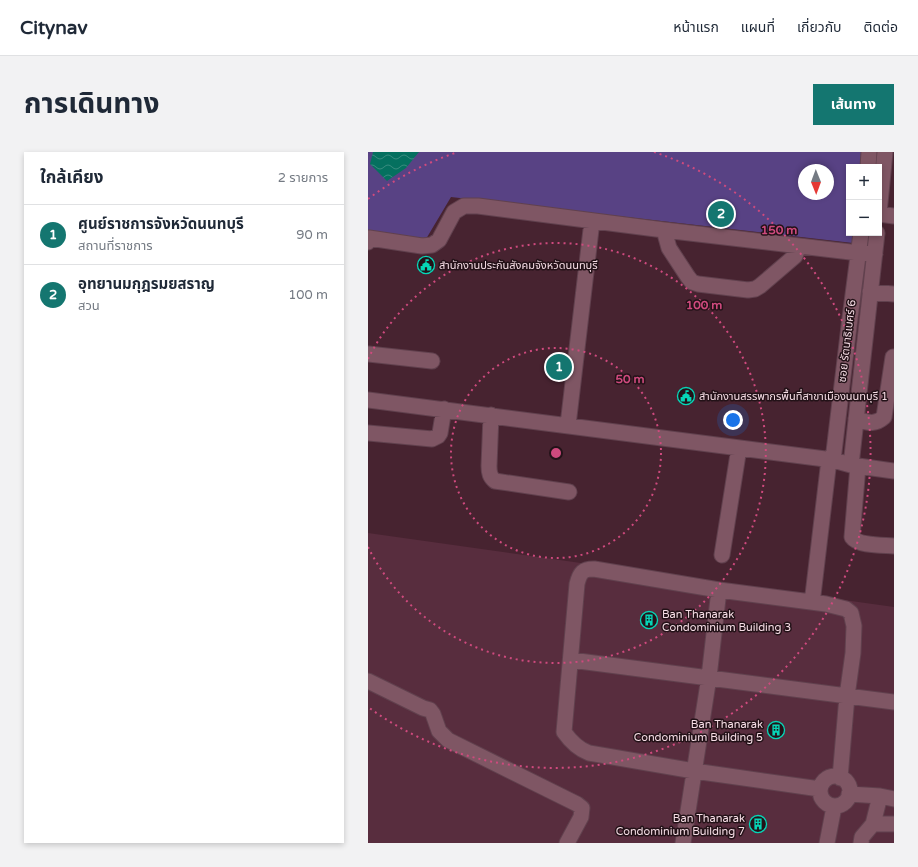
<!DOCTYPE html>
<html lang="th">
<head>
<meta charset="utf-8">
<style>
	body { margin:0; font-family:"Varela Round","Noto Sans Thai",sans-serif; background:#f2f2f3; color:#1f2937 }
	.controls { position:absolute; right:12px; top:12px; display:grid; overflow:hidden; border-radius:0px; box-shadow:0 2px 6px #0003 }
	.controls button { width:36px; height:36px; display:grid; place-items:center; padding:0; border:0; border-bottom:1px solid #e0e1e3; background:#fff; color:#1f2937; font:20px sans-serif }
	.compass { position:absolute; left:430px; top:12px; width:36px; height:36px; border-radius:50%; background:#fff; box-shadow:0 2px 6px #0003; rotate:179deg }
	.you { position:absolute; left:365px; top:268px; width:14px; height:14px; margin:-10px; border:3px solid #fff; border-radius:50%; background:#1a73e8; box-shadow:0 0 0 6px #1a73e833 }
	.badge { display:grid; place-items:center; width:26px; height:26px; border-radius:50%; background:#147670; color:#fff; font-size:13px; font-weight:700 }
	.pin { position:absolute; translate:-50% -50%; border:2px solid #fff; box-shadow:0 1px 4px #0006 }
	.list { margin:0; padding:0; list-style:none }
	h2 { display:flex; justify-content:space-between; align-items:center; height:52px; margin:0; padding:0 16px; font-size:17px }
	h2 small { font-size:13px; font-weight:400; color:#747a83 }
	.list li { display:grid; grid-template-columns:26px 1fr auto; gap:12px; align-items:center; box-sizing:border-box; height:60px; padding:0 16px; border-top:1px solid #e0e1e3 }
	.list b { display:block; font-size:15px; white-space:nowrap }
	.list p { margin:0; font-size:13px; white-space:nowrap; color:#747a83 }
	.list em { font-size:13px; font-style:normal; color:#747a83 }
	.map { position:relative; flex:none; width:526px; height:691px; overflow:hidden; border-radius:0px }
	header { display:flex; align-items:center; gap:24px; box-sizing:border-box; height:56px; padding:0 20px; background:#fff; border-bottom:1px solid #e0e1e3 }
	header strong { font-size:19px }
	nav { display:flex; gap:22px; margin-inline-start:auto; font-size:14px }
	.intro { display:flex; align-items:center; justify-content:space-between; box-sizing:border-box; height:96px; padding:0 24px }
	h1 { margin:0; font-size:28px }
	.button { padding:10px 18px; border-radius:0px; background:#147670; color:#fff; font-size:14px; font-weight:700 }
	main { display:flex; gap:24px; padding:0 24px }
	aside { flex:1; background:#fff; border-radius:0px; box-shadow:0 2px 6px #0003 }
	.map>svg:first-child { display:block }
	.built { fill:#582d3e }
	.park { fill:#584284; fill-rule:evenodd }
	.water { fill:url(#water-waves) }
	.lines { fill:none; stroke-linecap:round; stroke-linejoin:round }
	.minor-casing { stroke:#61414e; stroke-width:17 }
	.minor { stroke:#7f5664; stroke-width:15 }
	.ring { fill:none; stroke:#cf4a7e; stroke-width:2; stroke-dasharray:2 4 }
	.labels { text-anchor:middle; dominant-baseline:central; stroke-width:3; stroke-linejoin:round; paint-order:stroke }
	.poi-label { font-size:11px; fill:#f7dee6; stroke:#231218; text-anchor:start }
	.street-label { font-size:11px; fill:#f7dee6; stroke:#231218 }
	.centre { fill:#cf4a7e; stroke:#231218; stroke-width:2 }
	.ring-label { font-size:12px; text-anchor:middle; font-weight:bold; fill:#cf4a7e; stroke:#231218; stroke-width:3; stroke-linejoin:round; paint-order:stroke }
</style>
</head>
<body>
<header>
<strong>Citynav</strong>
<nav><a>หน้าแรก</a><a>แผนที่</a><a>เกี่ยวกับ</a><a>ติดต่อ</a></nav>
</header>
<div class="intro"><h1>การเดินทาง</h1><a class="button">เส้นทาง</a></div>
<main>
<aside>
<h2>ใกล้เคียง<small>2 รายการ</small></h2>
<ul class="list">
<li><span class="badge">1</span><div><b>ศูนย์ราชการจังหวัดนนทบุรี</b><p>สถานที่ราชการ</p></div><em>90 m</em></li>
<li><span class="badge">2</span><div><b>อุทยานมกุฎรมยสราญ</b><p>สวน</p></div><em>100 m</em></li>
</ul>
</aside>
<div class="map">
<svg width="526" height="691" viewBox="0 0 526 691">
	<defs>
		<pattern id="water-waves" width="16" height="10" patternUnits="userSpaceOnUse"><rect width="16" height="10" fill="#05705f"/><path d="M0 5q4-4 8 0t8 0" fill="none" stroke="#378b7e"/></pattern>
	</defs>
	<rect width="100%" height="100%" fill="#472330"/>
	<path class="built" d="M0,381L526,455V691H0Z"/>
	<path class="park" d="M0,0H494L493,15H481V81H486L485,91L83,45L58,87L0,78ZM436,18H460V42H436Z"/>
	<path class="water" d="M5,0H71H51L38,16L19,29L2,12Z"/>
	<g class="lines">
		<g class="minor-casing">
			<path id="minor" d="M500,15L501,0
				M511,61L517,0
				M511,62L526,64
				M296,78L301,96L320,125L324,130L330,132L380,138L387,137L392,134L427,104L431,94
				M0,90L1,86L54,94L64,93L71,88L86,60L96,54H110L296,78L491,101L507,102
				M502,140L526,142
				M0,202L64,209
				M0,248L465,308L483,313L526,319
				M123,263L121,314C121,321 122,325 127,329L201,340
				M488,267C499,270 506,274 516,265L525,205
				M200,273L224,69
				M0,281L64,287L70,284L72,281L76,257
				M461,308L445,443L443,450L458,452L478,457L483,461L486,474L485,501L479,544L472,626
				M465,308L482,166L493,81
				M483,313L509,81
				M490,314L484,385C490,394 515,393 526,394
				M354,403L371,296
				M443,450L351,438L226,417C215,417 212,420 209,432L196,580C203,590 210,597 221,601L326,619L452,637
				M203,508L526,550
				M0,529L55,556L62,558L65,562L71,579L80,588L209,652L214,656L213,665L199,691
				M452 639a15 15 0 1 1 30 0a15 15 0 1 1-30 0Z
				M481,642L512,644L526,647
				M505,672H526
				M315,691L341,525L351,438
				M459,691L466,655
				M493,691L494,685L505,672L512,644"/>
		</g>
		<use href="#minor" class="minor"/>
	</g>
	<g class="ring">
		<circle cx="188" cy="301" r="105"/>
		<path d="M0 207A210 210 0 1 1 0 395"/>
		<path d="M0 47A316 316 0 0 1 90 0M286 0A316 316 0 1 1 0 555"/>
	</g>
	<defs>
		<g id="civic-ring" transform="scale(0.9)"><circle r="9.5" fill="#231218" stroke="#06d5b6" stroke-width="1.5"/><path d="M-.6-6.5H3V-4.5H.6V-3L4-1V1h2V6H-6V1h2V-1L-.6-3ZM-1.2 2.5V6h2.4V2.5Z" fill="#06d5b6"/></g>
		<g id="building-ring" transform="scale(0.9)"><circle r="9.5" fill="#231218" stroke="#06d5b6" stroke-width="1.5"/><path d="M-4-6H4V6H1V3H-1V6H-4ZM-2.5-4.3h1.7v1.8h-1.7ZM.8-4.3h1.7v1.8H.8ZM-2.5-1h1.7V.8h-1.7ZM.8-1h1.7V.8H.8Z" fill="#06d5b6"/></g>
	</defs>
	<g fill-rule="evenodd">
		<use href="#civic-ring" x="58" y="113"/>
		<use href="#civic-ring" x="318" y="244"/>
		<use href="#building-ring" x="281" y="468"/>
		<use href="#building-ring" x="408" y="578"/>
		<use href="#building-ring" x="390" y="672"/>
	</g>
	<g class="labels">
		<g class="poi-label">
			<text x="71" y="113">สำนักงานประกันสังคมจังหวัดนนทบุรี</text>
			<text x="331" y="244">สำนักงานสรรพากรพื้นที่สาขาเมืองนนทบุรี 1</text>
			<text x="294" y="462">Ban Thanarak<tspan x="294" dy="13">Condominium Building 3</tspan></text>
			<text x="395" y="572" text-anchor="end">Ban Thanarak<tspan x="395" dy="13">Condominium Building 5</tspan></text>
			<text x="377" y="666" text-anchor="end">Ban Thanarak<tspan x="377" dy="13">Condominium Building 7</tspan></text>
		</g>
		<g class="street-label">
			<text transform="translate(479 189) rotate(-83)">ซอย รัตนาธิเบศร์ 6</text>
		</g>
	</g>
	<circle cx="188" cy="301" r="6" class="centre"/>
	<g class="ring-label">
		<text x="411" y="82">150 m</text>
		<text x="336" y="157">100 m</text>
		<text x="262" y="231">50 m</text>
	</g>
</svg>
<div class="controls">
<button>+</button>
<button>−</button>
</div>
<svg class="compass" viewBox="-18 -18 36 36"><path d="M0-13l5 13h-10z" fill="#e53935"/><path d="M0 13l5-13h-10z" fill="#747a83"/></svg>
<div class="you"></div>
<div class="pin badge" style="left:191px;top:215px">1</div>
<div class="pin badge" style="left:353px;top:62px">2</div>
</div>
</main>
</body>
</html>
